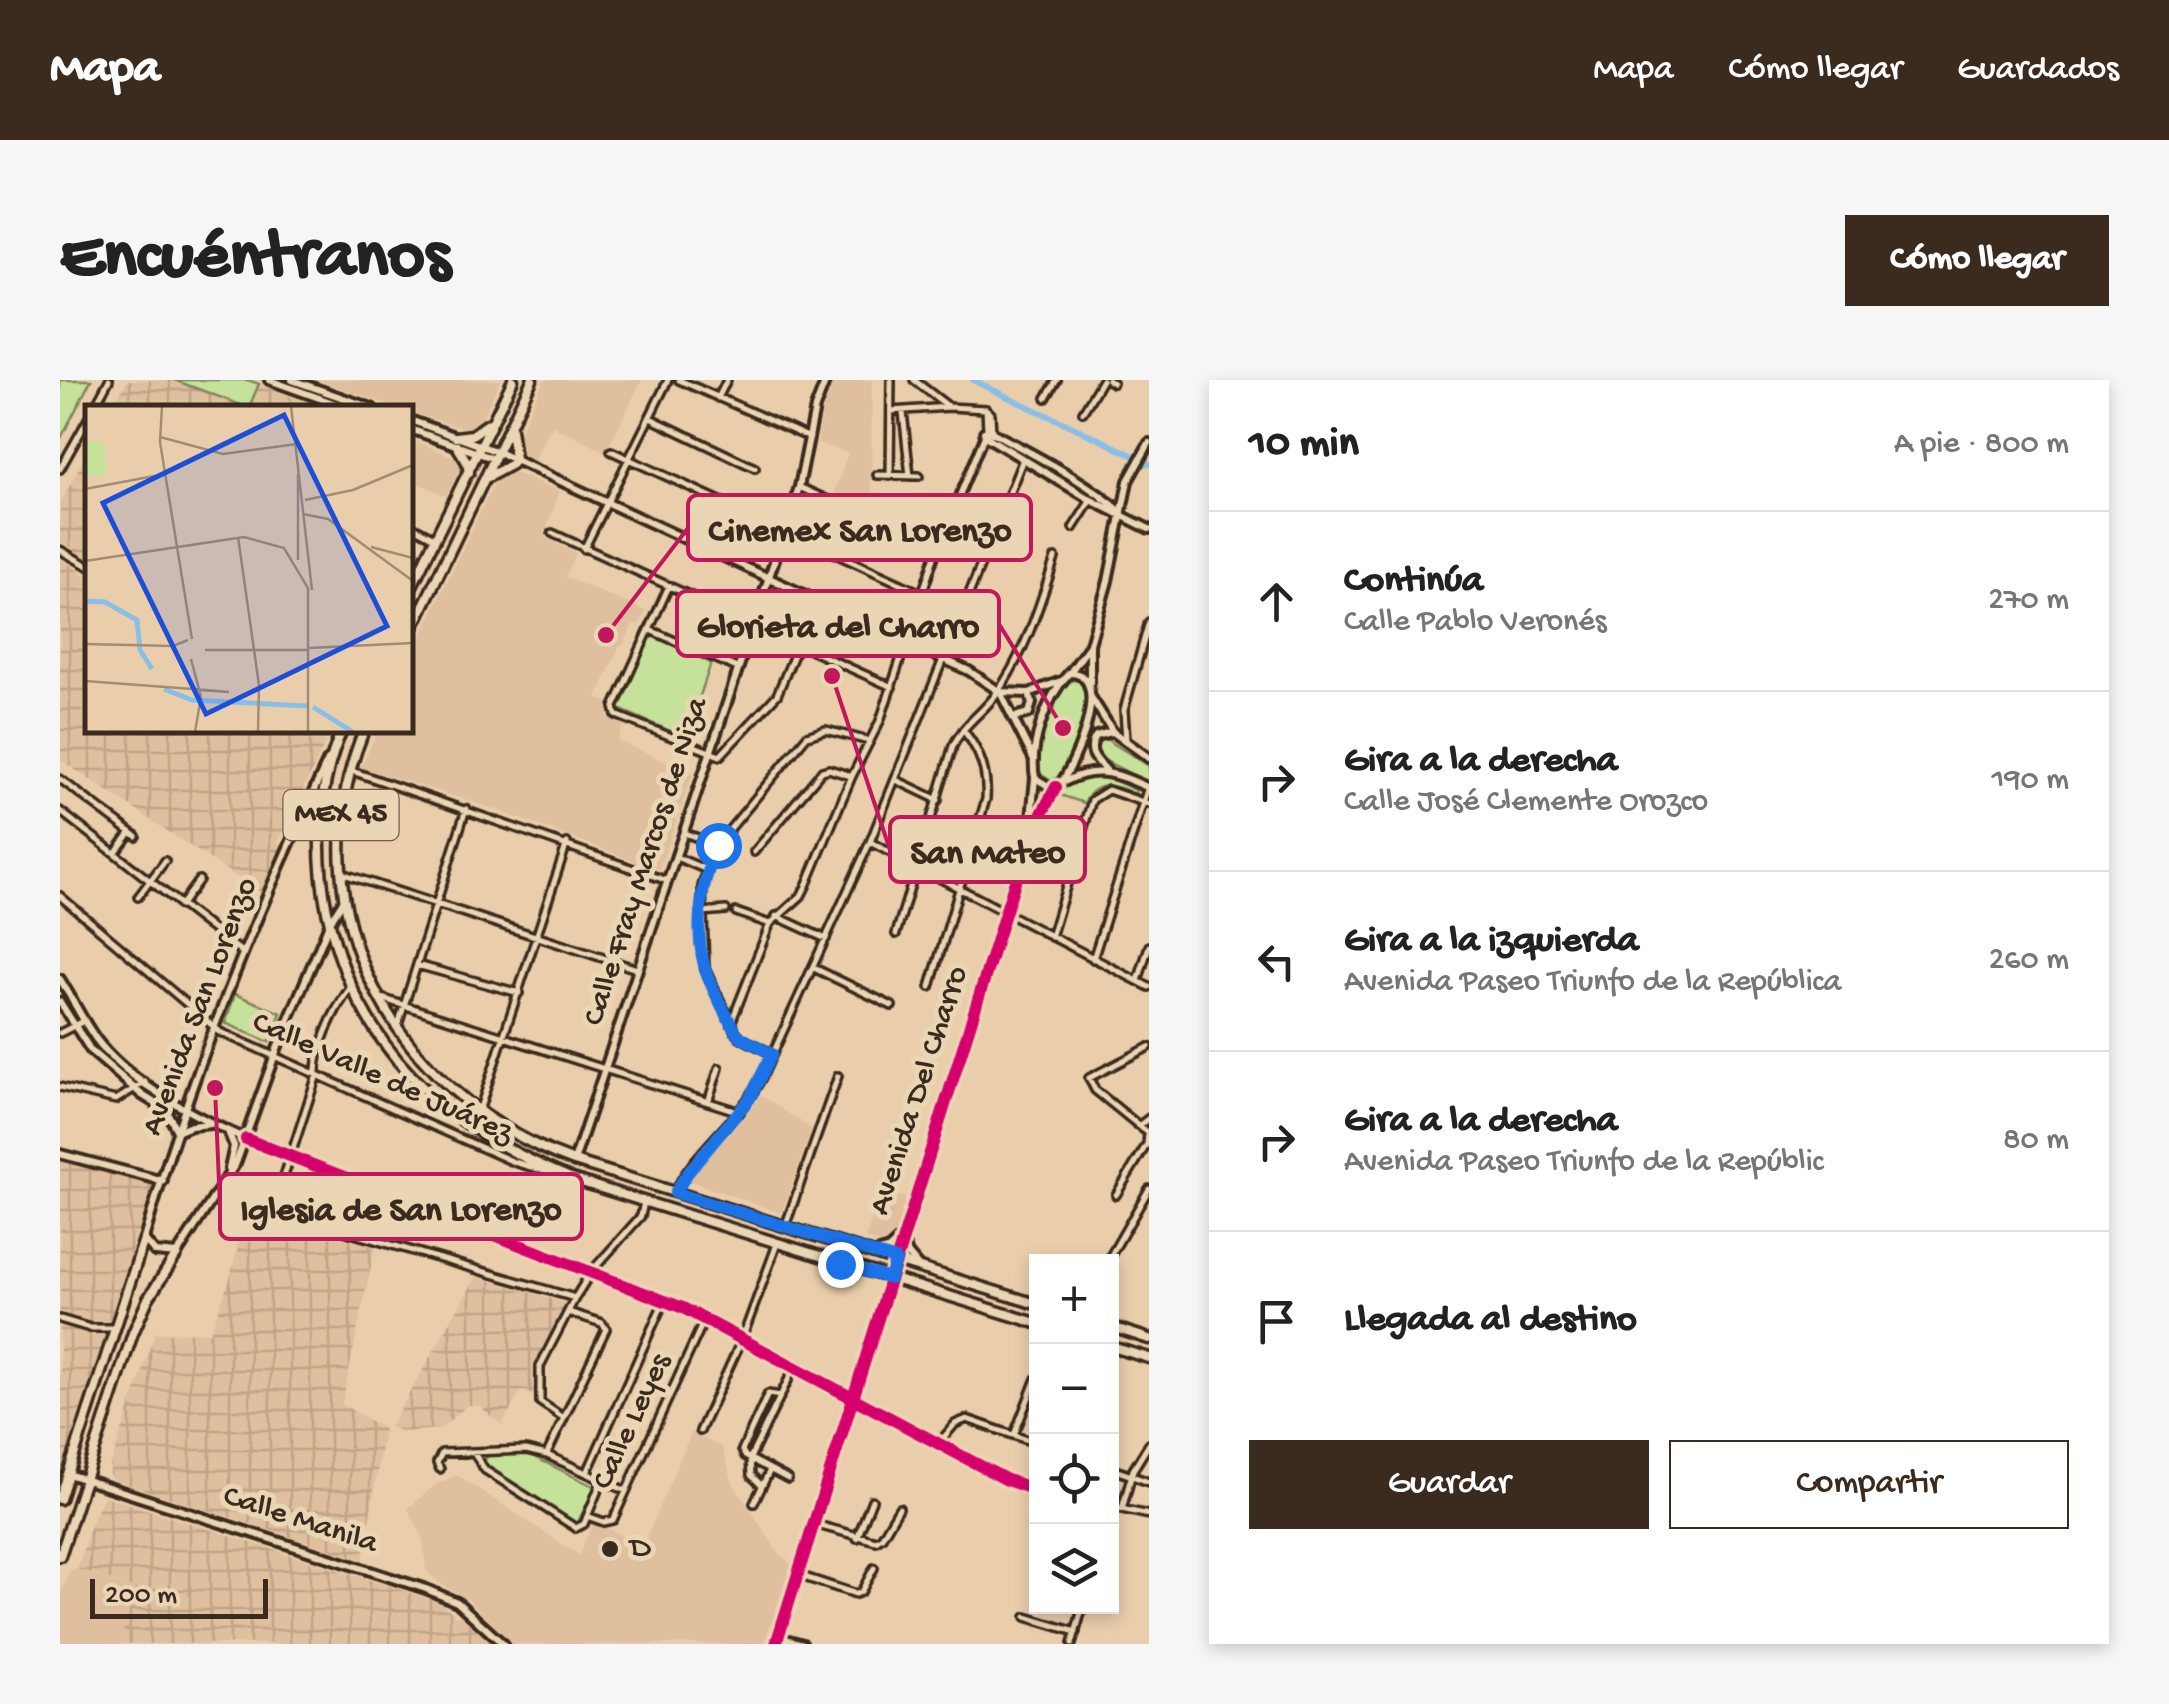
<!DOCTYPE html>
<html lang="es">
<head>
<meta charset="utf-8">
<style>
	body { margin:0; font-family:"Gochi Hand",sans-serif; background:#f6f6f6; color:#222 }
	.controls { position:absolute; right:30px; bottom:30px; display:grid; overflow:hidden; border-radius:0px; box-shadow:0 5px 15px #0003 }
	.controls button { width:90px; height:90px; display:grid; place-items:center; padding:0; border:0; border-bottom:2px solid #e0e0e0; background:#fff; color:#222; font:50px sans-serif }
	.scale { position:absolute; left:30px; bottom:25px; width:178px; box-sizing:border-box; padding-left:10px; border:5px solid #3b2a1e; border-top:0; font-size:28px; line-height:35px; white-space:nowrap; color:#3b2a1e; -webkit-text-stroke:8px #ead5b4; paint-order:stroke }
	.stop { position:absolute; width:30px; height:30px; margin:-22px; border:8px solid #1a73e8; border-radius:50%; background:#fff }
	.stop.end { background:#1a73e8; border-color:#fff; box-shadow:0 2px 10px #0008 }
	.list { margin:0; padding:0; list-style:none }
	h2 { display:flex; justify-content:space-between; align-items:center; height:130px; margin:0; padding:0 40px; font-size:42px }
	h2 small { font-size:32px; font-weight:400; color:#767676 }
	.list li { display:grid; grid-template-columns:65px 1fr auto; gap:30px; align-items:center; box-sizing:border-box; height:180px; padding:0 40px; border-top:2px solid #e0e0e0 }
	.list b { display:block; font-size:38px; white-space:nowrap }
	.list p { margin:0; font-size:32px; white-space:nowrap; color:#767676 }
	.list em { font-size:32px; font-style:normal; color:#767676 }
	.actions { display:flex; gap:20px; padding:30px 40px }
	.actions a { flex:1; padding:22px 0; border:2px solid #3b2a1e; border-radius:0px; text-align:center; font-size:35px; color:#3b2a1e }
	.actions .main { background:#3b2a1e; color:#fff }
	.icon { flex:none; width:55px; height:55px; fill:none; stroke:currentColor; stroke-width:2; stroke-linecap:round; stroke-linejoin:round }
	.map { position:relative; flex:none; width:1089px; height:1264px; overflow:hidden; border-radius:0px }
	header { display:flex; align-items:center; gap:60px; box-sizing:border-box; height:140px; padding:0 50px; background:#3b2a1e; color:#fff }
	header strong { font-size:48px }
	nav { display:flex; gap:55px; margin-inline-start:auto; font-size:35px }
	.intro { display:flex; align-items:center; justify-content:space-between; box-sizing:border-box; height:240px; padding:0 60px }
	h1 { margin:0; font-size:70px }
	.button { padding:25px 45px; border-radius:0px; background:#3b2a1e; color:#fff; font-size:35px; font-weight:700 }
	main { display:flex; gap:60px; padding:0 60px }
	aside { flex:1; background:#fff; border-radius:0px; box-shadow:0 5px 15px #0003 }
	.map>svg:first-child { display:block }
	.built { fill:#dfbf9e }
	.industrial { fill:url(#industrial-grid) }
	.green { fill:#c6e29a; stroke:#80865c; stroke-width:2.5 }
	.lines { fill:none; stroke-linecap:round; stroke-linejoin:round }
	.canal { stroke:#89bfe6; stroke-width:6 }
	.minor-casing { stroke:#3b2a1e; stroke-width:12 }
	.tertiary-casing { stroke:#3b2a1e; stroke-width:14 }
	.secondary-casing { stroke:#3b2a1e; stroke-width:14 }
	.primary-casing { stroke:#3b2a1e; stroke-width:15 }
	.minor { stroke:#ead5b4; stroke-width:5 }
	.tertiary { stroke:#ead5b4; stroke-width:6 }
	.secondary { stroke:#ead5b4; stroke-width:6 }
	.primary { stroke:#ead5b4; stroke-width:8 }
	.cycleway-casing { stroke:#ead5b4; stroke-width:19 }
	.cycleway { stroke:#d6006c; stroke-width:12 }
	.route { stroke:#1a73e8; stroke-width:12 }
	.poi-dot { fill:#3b2a1e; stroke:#ead5b4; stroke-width:4 }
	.labels { text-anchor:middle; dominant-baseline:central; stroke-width:10; stroke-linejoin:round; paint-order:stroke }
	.shield { fill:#ead5b4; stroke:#705d4b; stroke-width:2.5 }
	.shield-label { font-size:30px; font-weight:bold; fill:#3b2a1e }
	.street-label { font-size:32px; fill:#3b2a1e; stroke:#ead5b4 }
	.poi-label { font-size:32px; fill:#3b2a1e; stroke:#ead5b4; text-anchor:start }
	.inset-river { fill:none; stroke:#89bfe6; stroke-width:5 }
	.inset-road { fill:none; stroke:#a48c73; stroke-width:2.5 }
	.view { fill:#1d4ed8; fill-opacity:0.15; stroke:#1d4ed8; stroke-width:5 }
	.inset-edge { fill:none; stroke:#3b2a1e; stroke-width:5 }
	.leader { fill:none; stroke:#c2185b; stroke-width:4 }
	.callout-dot { fill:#c2185b; stroke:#ead5b4; stroke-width:4 }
	.callout { fill:#ead5b4; stroke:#c2185b; stroke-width:4 }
	.callout-label { font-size:35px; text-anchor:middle; font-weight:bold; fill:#3b2a1e }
</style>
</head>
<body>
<header>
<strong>Mapa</strong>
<nav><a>Mapa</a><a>Cómo llegar</a><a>Guardados</a></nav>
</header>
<div class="intro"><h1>Encuéntranos</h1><a class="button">Cómo llegar</a></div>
<main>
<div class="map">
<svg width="1089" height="1264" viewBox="0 0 1089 1264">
	<defs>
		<pattern id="industrial-grid" width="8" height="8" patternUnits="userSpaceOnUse" patternTransform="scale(2.5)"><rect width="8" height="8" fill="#dfbf9e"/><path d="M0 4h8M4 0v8" fill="none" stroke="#c0a488"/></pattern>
	</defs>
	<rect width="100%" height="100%" fill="#eaceac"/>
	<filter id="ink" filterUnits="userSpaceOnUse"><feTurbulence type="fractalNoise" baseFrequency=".01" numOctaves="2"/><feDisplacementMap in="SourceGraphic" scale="20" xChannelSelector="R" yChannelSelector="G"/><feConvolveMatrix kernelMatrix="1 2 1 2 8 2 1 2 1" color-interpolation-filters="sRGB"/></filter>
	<g filter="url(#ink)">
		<path class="built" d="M257,0H441L420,41L406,49L350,32V28L336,27Z
			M484,0H582L546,72L492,46L474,80L462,74L456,60Z
			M774,0H812L811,134L773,117L788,73L757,63L763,29Z
			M350,59L400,79L401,86L386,116L350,99Z
			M450,91L500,111L484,157L516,173L505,197L586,231L579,245L573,244L563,266L559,267L537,317L547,322L550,329L547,336L564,344L558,361L633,393L599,490L428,427L301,387L318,350H350V279L436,99Z
			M701,715L752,749L721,833L629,801Z
			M823,810L848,819L835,857L823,865L805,859Z
			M631,1053L662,1067L673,1103L717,1171L731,1184L704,1264H452L408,1219L378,1202L366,1191L363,1160L348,1128L376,1104L397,1095L519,1175L534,1140L582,1168Z
			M17,1189L75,1209L59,1264H0V1216L10,1191Z"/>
		<path class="industrial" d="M67,0H114L186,27L52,28Z
			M199,4L259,27L189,28Z
			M27,73V178L0,161V124Z
			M0,178L27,196L28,350H260L266,362L218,462L221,468L201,513L0,380Z
			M0,780L93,804L0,1095Z
			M186,833L315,867L282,1024L324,1049L303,1180L57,1101L50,1096V1086L95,953L150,952L170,898Z
			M416,897L506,923L472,990L478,1005L475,1016L461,1011L442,1045L419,1026L408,1025L380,1049L343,1052L330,1047Z
			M44,1116L379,1222L397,1236L401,1235L433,1264H59L75,1209L17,1189L31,1144Z"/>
		<path class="green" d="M0,0H31L0,60Z
			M114,0H188L199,4L189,27H186Z
			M591,255L651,283L626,358L559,329Z
			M1012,300L1020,301C1034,326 1015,374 1000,396L986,403C966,383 992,316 1012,300Z
			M1046,359L1089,386V403L1040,378L1035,368L1040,360Z
			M1044,396L1076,410L1075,414C1055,404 1035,400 1024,423L997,414C1012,402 1025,398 1044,396Z
			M175,614L221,633L209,662L165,643Z
			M468,1074L535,1107L517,1144L423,1083L428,1075Z"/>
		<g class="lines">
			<path class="canal" d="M913,0C971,30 1032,53 1089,84"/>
			<g class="minor-casing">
				<path id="minor" d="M619,0L750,58
					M854,0L889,27
					M1048,0L1053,3
					M658,18L667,0
					M986,18L997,0
					M34,28L49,0
					M926,29L931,34L932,54
					M831,31L889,27L926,29
					M843,32L850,96
					M1023,32L1042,0
					M590,38L695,88
					M551,71L863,214
					M0,89L28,39
					M817,95L859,96
					M830,96L831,0
					M739,107L877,169
					M350,145L376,159
					M1013,148L1031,120
					M492,153L832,307
					M524,169L608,0
					M0,170L28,186
					M609,206L554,327L556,335L660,376L717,315L738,265
					M590,250L677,288
					M1066,360L1064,330L1089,242
					M292,391L605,500
					M0,399L76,456
					M836,400L878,420
					M0,431L183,573
					M624,453L658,465
					M810,462L1089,607
					M694,472L762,391L769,389L791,396
					M55,473L71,452
					M616,477L647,490
					M284,494L577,589
					M0,516L160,652L454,782L492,793
					M78,517L105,481
					M120,526L139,500
					M642,532L666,530
					M676,532L710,544
					M716,536L766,559
					M836,554L893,366C903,345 920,335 934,317C964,277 980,225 995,178
					M991,557L1032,420L1048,410L1089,424
					M1033,579L1088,407
					M357,585L459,613
					M754,588L832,626
					M1078,601L1089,566
					M870,607L926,419C928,392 920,370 903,350
					M321,618L680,732
					M671,643L710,544L741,516L746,506L792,396L820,341L877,169L927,50L926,29
					M338,645L406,429
					M0,653L24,641
					M713,674L681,658L675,651L645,589L642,506L647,490L665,455L747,356L766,350L809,361
					M0,707L56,720L85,702
					M649,719L659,688
					M418,734L507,463
					M1081,744L1089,738
					M186,759L623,928L947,1100L976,1110
					M161,809L177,820L515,918
					M615,813C630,774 682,738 703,695L810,462L963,79
					M1056,815L1087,764L1088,753L1035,710L1029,698L1089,667
					M213,830L256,698C254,670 274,629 291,607
					M725,847L778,696
					M1047,882L1089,809
					M0,939L30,948H54
					M721,1016L708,1014L682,1070L685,1076L728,1099
					M504,1038L480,1022V986L515,918L531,892L581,836L584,822
					M640,1051L682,959L717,864
					M954,1055L976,999
					M879,1063L895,1044L907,1039L976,1063
					M413,1072L425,1090L516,1148L524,1144L542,1100
					M487,1074L546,949L542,943L508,932
					M380,1089L377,1083L382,1073L466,1070L487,1075L566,1111
					M1052,1089L1089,1102
					M527,1093L604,921
					M702,1106L691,1095L690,1078L735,986
					M694,1123L710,1090
					M1052,1127L1089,1135
					M1062,1129L1073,1090L1089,1064
					M527,1136L544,1142L553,1140L645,938
					M754,1144L816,1161L822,1157L839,1128
					M797,1158L812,1120
					M738,1195L796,1214L801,1212L814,1188
					M966,1237L1016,1252
					M1012,1264L1023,1226"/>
			</g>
			<g class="tertiary-casing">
				<path id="tertiary" d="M438,72L909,291L940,312L974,380
					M1062,133C1024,99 977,77 932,52H924L925,56L1031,120L1089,149
					M1011,291L1030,265
					M1009,293C1055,292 1015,385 1000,404L990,407L975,398C969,365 986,318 1009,293Z
					M1030,302V264L1048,201L1068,101L1089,63
					M940,312L969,313L1001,301
					M1031,317L1053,352L1089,378
					M955,337L969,333L972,323L969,313
					M1046,390C1036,380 1026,371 1036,356L1051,352
					M1006,401C1038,385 1058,394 1089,408
					M970,449L975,398
					M0,774L103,801
					M514,781L739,107L755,28L766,0
					M8,1094L366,1209L397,1222L443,1264
					M718,1257L743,1264
					M716,1264L968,460L996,407"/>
			</g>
			<g class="secondary-casing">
				<path id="secondary" d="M209,0L287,28
					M232,0L312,28
					M350,40L438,72
					M350,49L435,79
					M268,380C195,535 131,694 84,859L95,872L117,874L176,783L221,658L270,542L285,518
					M0,599C12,618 23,641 36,659C69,703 138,738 186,759
					M0,622L31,671L82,715L106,730L117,751
					M119,751L131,746L150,744
					M169,789L174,766L169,754
					M814,874L829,869L842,857L848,874L858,886"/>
			</g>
			<g class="primary-casing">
				<path id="primary" d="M451,49L455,79
					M396,57L412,55L428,44
					M397,66L407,82L409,92
					M428,97L452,84
					M350,210L453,0
					M350,254L472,0
					M282,350C257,406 255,472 267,531C297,670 386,749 515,800L976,943
					M304,350C230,531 337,718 514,781L976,924
					M1052,947L1089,959
					M1052,967L1089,978
					M0,1119L84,859
					M0,1176L73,953L88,919L117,874"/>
			</g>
			<use href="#minor" class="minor"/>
			<use href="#tertiary" class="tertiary"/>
			<use href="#secondary" class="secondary"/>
			<use href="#primary" class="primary"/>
			<g class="cycleway-casing">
				<path id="cycleway" d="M186,759L623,928L947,1100L976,1110
					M716,1264L968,460L996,407"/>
			</g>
			<use href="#cycleway" class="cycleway"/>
		</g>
	</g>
	<g class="lines" filter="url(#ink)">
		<path class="route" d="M658,465C640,505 631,560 650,602C657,619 667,635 675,651L682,658L712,674L690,718L627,794L615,813L836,880L830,899L780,884"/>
	</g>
	<circle class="poi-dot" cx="550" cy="1169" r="10"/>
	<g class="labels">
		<rect class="shield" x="223.5" y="410" width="115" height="50" rx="8"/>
		<g class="shield-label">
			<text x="281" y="435">MEX 45</text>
		</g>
		<g class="street-label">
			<text transform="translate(587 482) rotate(-72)">Calle Fray Marcos de Niza</text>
			<text transform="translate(141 627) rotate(-69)">Avenida San Lorenzo</text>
			<text transform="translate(322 699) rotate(24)">Calle Valle de Juárez</text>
			<text transform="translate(860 711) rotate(-72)">Avenida Del Charro</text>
			<text transform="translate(573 1042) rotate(-65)">Calle Leyes</text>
			<text transform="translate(240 1141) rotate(18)">Calle Manila</text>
		</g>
		<g class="poi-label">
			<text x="570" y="1169">D</text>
		</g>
	</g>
	<g transform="translate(25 25)">
		<rect width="328" height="328" fill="#eaceac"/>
		<path d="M0,37H19L22,70L0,71Z" fill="#c6e29a"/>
		<path class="inset-river" d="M0,196L20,197L52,215L55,245L67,264M79,284L107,295L222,301M228,302L268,327"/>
		<path class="inset-road" d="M77,1L75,37L107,234M206,1L227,185M75,32L138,49L212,39M213,69V155M0,84L80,69M220,95L268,85L328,60M218,109L243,114L328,176M153,132L174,280L173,327M286,142L328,153M0,156L159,132L199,143L223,183V327M0,239L88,241L103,235M223,243L328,238M120,245H222M106,254L116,292L110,327M0,276L121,285L144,287L114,285"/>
		<path class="view" d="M199,10L302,221L121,309L18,98Z"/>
		<rect width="328" height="328" class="inset-edge"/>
	</g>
	<path class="leader" d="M546 255L628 148M1003 348L939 244M772 296L830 470M155 708L160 826"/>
	<g class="callout-dot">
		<circle cx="546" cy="255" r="10"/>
		<circle cx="1003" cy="348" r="10"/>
		<circle cx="772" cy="296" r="10"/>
		<circle cx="155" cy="708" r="10"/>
	</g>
	<g class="callout">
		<rect x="628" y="115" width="343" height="65" rx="10"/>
		<rect x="617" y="211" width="322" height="65" rx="10"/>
		<rect x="830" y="437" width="195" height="65" rx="10"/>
		<rect x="160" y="794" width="362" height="65" rx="10"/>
	</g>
	<g class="callout-label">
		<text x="800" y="160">Cinemex San Lorenzo</text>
		<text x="778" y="256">Glorieta del Charro</text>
		<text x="928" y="482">San Mateo</text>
		<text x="341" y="839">Iglesia de San Lorenzo</text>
	</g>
</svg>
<div class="controls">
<button>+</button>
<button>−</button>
<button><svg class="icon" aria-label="locate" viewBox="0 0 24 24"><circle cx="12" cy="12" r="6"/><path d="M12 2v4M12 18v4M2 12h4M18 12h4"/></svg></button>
<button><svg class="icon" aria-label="layers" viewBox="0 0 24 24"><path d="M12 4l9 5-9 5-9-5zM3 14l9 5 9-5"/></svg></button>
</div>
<div class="scale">200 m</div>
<div class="stop" style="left:658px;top:465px"></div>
<div class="stop end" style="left:780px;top:884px"></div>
</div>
<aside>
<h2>10 min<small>A pie · 800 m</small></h2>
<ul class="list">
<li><svg class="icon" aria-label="ahead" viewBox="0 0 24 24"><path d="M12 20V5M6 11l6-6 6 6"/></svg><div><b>Continúa</b><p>Calle Pablo Veronés</p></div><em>270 m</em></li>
<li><svg class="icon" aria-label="right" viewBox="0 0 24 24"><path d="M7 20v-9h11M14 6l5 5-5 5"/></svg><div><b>Gira a la derecha</b><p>Calle José Clemente Orozco</p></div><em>190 m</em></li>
<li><svg class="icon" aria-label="left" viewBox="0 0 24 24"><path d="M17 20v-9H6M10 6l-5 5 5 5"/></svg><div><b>Gira a la izquierda</b><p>Avenida Paseo Triunfo de la República</p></div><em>260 m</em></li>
<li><svg class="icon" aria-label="right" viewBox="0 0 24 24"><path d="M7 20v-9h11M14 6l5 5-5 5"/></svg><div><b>Gira a la derecha</b><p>Avenida Paseo Triunfo de la Repúblic</p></div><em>80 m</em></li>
<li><svg class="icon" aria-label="arrive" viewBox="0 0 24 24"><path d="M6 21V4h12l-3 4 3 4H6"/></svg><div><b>Llegada al destino</b></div></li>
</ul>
<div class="actions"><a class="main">Guardar</a><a>Compartir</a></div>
</aside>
</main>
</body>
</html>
